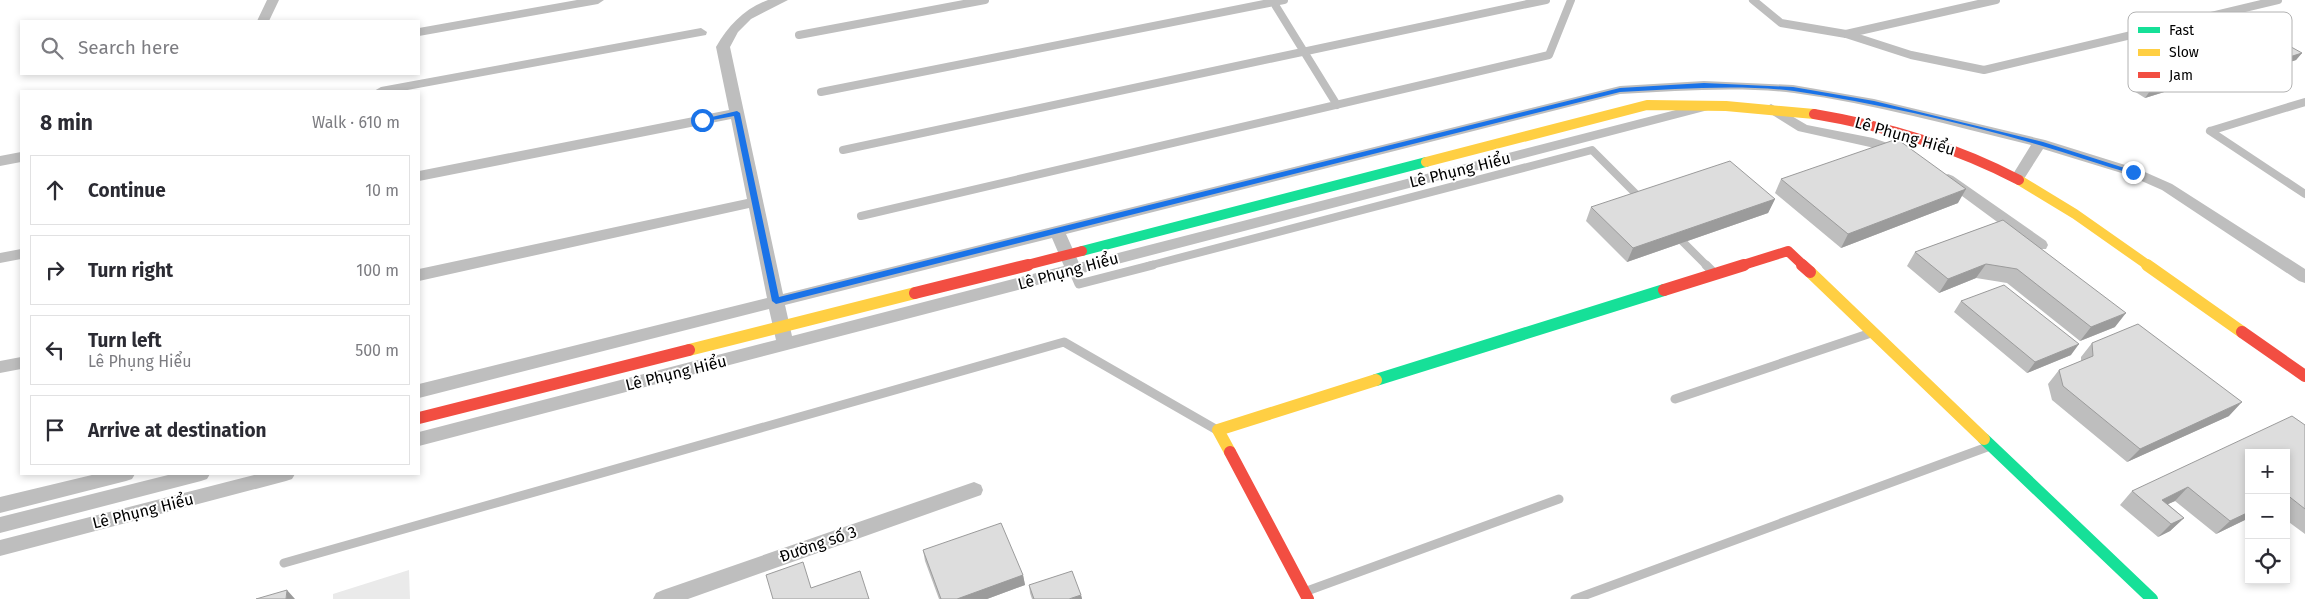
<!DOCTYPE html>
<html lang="en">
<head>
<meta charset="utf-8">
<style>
	body { margin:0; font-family:"Fira Sans",sans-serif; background:#f7f7f7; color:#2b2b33 }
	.controls { position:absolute; right:15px; bottom:15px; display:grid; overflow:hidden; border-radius:0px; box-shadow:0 2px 8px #0003 }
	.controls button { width:45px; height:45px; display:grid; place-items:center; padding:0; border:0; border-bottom:1px solid #e1e1e2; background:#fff; color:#2b2b33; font:25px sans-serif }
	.stop { position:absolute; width:15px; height:15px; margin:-11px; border:4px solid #1a73e8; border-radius:50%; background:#fff }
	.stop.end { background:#1a73e8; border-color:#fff; box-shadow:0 1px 5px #0008 }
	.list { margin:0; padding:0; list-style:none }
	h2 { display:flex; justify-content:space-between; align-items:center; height:65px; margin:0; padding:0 20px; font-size:21px }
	h2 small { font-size:16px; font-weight:400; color:#7c7c81 }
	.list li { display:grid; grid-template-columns:32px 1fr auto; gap:15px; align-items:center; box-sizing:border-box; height:70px; margin:0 10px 10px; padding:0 10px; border:1px solid #e1e1e2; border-radius:0px }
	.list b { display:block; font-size:19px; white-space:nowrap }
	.list p { margin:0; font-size:16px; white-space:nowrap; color:#7c7c81 }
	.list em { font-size:16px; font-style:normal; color:#7c7c81 }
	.icon { flex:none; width:28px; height:28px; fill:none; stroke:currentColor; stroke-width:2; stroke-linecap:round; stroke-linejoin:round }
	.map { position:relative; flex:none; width:2305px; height:599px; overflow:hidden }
	.search { position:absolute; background:#fff; box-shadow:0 2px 8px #0003; left:20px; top:20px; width:400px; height:55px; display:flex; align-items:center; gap:12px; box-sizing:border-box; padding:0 18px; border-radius:0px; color:#7c7c81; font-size:19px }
	.panel { position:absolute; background:#fff; box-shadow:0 2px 8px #0003; left:20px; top:90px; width:400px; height:385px; border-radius:0px }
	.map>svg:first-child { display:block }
	.green { fill:#eaeaea }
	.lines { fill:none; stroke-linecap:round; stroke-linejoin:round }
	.lane-far1 { stroke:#bebebe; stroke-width:8 }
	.lane { stroke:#bebebe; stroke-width:9 }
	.street { fill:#bebebe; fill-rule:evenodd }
	.fast-far1 { stroke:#16e098; stroke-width:10 }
	.fast { stroke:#16e098; stroke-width:12 }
	.slow-far1 { stroke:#ffcf43; stroke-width:10 }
	.slow { stroke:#ffcf43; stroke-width:12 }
	.jam-far1 { stroke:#f24e42; stroke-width:10 }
	.jam { stroke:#f24e42; stroke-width:12 }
	.wall { fill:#bebebe }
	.shaded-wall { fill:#9b9b9b }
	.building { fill:#ddd; stroke:#9b9b9b }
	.route { fill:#1a73e8 }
	.labels { text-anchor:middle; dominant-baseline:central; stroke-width:4; stroke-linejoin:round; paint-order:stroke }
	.street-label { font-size:16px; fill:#000; stroke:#fff }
	.key { fill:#fff; stroke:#b2b2b2; stroke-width:1 }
	.key-label { font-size:14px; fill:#000 }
</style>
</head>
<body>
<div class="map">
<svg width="2305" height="599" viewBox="0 0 2305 599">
	<rect width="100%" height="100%" fill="#fff"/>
	<path class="green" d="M409,570L410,599H333V594Z"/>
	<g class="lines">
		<path class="lane-far1" d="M1272,0L1337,105
			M1753,0L1781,23L1846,34L1911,55L1984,70L2278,0
			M1846,34L1996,0
			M799,35L985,0
			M821,92L1284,0
			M2210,131L2305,194
			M2210,131L2305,102
			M843,150L1546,0
			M861,216L1549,55L1571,0
			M1676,235L1707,266
			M1148,266L1592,150L1642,200"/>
		<path class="lane" d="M1706,265L1715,274
			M1073,270L1079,284L1153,265
			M1675,399L1871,333
			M284,563L1064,342L1217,430
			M1307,591L1559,499
			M1575,599L1990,446"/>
		<path class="street" d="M267,0H279L269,21H257Z
			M577,0H604L598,4L419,36V28Z
			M768,0H788L751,19L738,32L730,47L783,294L1620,86L1704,81L1793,85L1874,99L2045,140L2138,169L2172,184L2305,269V283L2299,281L2162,190L2128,175L2043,149L2022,182H2012L2010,179L2031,145C1953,126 1874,104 1794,93C1737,86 1678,91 1620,94L1066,234L1079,263L1707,102L1714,106L1712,109L419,446V432L776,340L769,309L419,398V384L767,298L749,208L419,281V269L747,199L731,119L419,181V171L729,110L716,47C729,25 744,9 768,0ZM1052,238L1064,266L792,336L785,305Z
			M701,28L707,32L706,35L402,91H374L381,87Z
			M1771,104L1807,125L1873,138L1905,149L1907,152L1900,157L1870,147L1798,131L1766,111L1764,108Z
			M21,152V162L0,166V156Z
			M1948,174L1953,176L2046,241L2048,245L2046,249H2034L1943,182L1941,179L1943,176Z
			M21,249V259L0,263V253Z
			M21,357V369L0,373V361Z
			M96,474H135L132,479L126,481L0,513V497Z
			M172,474H210L207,479L201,481L0,533V517Z
			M258,474H295L292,479L286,481L0,556V540Z
			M974,482L981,485L983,490L981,495L688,599H653L656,593L663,590Z"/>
		<path class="fast-far1" d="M1082,251L1426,162"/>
		<path class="fast" d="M1376,380L1664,290
			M1984,439L2152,599"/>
		<path class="slow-far1" d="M1426,162L1647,105L1726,106L1814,114
			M2019,180L2075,214L2149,266"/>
		<path class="slow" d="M2147,265L2242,332
			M1810,272L1984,439
			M689,350L915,293
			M1230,452L1218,430L1376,380"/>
		<path class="jam-far1" d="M1814,114C1886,126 1954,146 2019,180
			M1023,266L1082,251
			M1740,266L1788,251L1804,266"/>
		<path class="jam" d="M1802,265L1810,272
			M1664,290L1744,265
			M915,293L1028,265
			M2242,332L2305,376
			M419,418L689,350
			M1230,452L1308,599"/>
	</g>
	<path class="wall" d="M2232,52L2302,53L2296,60L2252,74L2226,59Z
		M2202,59L2221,81L2185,92L2177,88L2145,98L2129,88L2134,80Z
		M1781,179L1958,203L1841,248L1775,193Z
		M1775,199L1768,213L1627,262L1586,221L1591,207Z
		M2003,220L2115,327L2080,341L2007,283L1976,278L1939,293L1907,266L1915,252Z
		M1961,301L2071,355L2027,373L1954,312Z
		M2092,343L2229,416L2127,462L2052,400L2048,384L2059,370L2081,361V357Z
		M2305,425V534L2286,520V453L2249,518L2216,534L2175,501L2168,504L2184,518L2170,531L2158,537L2120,505L2132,491Z
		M923,550L1023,575L1025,585L987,599H939L925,561Z
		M1029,585L1081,595L1082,599H1032L1030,593Z"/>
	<path class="shaded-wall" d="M2302,53L2296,60L2252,74L2258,67Z
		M2227,73L2221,81L2185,92L2191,85Z
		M2183,80L2177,88L2145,98L2150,91Z
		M1966,189L1958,203L1841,248L1848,234Z
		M1775,199L1768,213L1627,262L1633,248Z
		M1986,264L1976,278L1939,293L1948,279Z
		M2126,313L2115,327L2080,341L2091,327Z
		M2079,344L2071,355L2027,373L2035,362Z
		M2242,402L2229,416L2127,462L2140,449Z
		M2188,487L2175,501L2155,510L2162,500Z
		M2249,512V518L2216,534L2230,521Z
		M2184,518L2170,531L2158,537L2171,524Z
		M1023,575L1025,585L987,599H957Z
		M287,590L295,599H286Z
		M1081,595L1082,599H1069Z"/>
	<path class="building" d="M2275,38L2302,53L2258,67L2232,52Z
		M1897,139L1966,189L1848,234L1781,179Z
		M1730,161L1775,199L1633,248L1591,207Z
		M2003,220L2126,313L2091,327L2017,269L1986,264L1948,279L1915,252Z
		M2004,285L2079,344L2035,362L1961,301Z
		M2138,324L2242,402L2140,449L2063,386L2059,370L2093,356L2092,343Z
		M2292,416L2305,425V509L2286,494V453H2249V512L2230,521L2188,487L2162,500L2184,518L2171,524L2132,491Z
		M1001,523L1023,575L957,599H941L923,550Z
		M803,562L811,588L860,571L869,599H773L766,575Z
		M1072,571L1081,595L1069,599H1034L1029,585Z
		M287,590L286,599H256Z"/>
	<path class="route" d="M1704,83L1793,87L1874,101L2043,142L2137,172L2133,174C2101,165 2070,154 2039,145C1959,122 1876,103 1794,91C1737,84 1678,89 1620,92L776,304L772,301L734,116L702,122L699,120L737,111L740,113L779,297L1620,88Z"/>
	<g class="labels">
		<g class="street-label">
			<text transform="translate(1905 136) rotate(16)">Lê Phụng Hiểu</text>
			<text transform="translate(1460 170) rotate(-14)">Lê Phụng Hiểu</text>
			<text transform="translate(1068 271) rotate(-15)">Lê Phụng Hiểu</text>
			<text transform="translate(676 373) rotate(-14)">Lê Phụng Hiểu</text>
			<text transform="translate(143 511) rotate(-14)">Lê Phụng Hiểu</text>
			<text transform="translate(818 544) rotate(-19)">Đường số 3</text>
		</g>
	</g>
	<rect x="2128" y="12" width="164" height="80" rx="8" class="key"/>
	<rect x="2138" y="27" width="22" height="6" fill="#16e098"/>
	<rect x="2138" y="49" width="22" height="7" fill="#ffcf43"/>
	<rect x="2138" y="72" width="22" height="6" fill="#f24e42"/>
	<g class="key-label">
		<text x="2169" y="35">Fast</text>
		<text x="2169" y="57">Slow</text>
		<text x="2169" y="80">Jam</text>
	</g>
</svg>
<div class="controls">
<button>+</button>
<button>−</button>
<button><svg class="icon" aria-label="locate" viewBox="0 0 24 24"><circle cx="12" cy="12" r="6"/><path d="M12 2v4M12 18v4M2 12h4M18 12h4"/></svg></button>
</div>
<div class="stop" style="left:702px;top:120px"></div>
<div class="stop end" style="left:2133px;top:172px"></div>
<div class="search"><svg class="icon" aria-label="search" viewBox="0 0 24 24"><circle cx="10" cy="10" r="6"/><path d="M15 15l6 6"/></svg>Search here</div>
<section class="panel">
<h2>8 min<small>Walk · 610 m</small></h2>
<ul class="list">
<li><svg class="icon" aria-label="ahead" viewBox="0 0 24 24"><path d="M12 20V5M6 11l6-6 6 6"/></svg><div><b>Continue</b></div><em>10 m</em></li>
<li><svg class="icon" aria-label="right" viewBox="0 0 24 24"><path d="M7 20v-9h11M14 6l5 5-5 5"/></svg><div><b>Turn right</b></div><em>100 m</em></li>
<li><svg class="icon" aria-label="left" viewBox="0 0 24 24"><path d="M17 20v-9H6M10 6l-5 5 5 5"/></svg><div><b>Turn left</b><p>Lê Phụng Hiểu</p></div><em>500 m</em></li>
<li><svg class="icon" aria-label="arrive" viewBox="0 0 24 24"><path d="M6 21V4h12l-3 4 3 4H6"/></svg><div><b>Arrive at destination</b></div></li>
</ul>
</section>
</div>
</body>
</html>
